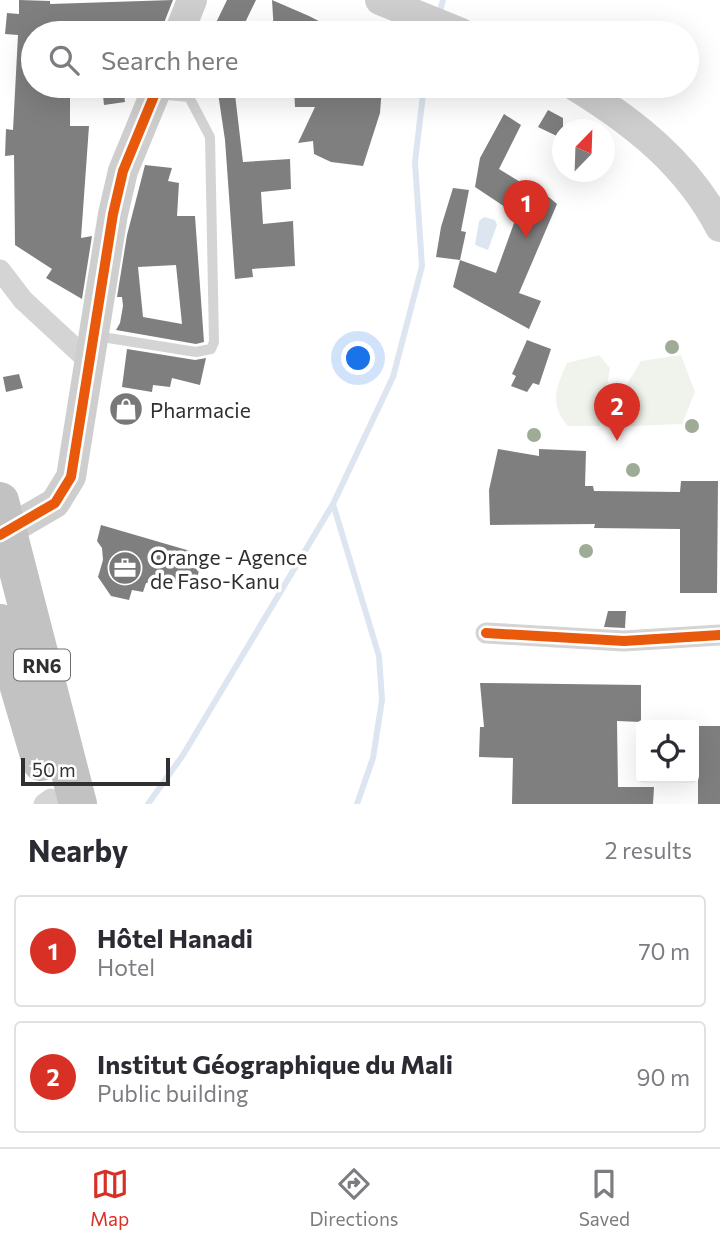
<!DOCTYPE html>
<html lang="en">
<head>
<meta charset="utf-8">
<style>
	body { margin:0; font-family:Commissioner,sans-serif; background:#f7f7f7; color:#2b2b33 }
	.controls { position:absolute; right:21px; bottom:21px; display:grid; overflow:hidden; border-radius:7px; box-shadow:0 7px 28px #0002 }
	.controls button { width:63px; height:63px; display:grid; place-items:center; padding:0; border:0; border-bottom:2px solid #e1e1e2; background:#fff; color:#2b2b33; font:35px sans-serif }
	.compass { position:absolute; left:552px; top:119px; width:63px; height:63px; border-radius:50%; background:#fff; box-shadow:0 7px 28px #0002; rotate:23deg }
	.scale { position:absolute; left:21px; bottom:18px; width:149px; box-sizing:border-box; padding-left:7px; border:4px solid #303030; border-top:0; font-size:19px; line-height:24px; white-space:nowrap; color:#303030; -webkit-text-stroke:5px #fff; paint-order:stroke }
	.you { position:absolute; left:359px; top:359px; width:24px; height:24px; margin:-18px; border:5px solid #fff; border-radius:50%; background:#1a73e8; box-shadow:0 0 0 10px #1a73e833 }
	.badge { display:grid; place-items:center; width:46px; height:46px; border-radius:50%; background:#d93025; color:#fff; font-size:23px; font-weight:700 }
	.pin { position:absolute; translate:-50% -58px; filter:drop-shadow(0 2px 4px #0008) }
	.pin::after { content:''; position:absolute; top:37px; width:24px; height:21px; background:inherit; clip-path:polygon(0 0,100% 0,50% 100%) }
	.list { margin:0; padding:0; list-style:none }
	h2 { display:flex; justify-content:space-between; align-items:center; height:91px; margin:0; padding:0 28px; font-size:30px }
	h2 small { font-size:23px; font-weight:400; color:#7c7c81 }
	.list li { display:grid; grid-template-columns:46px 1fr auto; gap:21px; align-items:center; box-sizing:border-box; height:112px; margin:0 14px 14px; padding:0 14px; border:2px solid #e1e1e2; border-radius:7px }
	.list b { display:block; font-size:26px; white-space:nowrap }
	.list p { margin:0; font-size:23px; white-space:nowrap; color:#7c7c81 }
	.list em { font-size:23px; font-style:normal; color:#7c7c81 }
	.icon { flex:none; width:38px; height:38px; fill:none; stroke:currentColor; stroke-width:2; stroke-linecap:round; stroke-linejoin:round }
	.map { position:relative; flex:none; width:720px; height:804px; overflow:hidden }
	.search { position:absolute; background:#fff; box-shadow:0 7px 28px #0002; left:21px; right:21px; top:21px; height:77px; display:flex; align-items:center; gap:18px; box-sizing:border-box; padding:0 24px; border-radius:38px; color:#7c7c81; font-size:26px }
	.sheet { height:343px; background:#fff }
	nav { display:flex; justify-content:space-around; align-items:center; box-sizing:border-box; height:98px; border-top:2px solid #e1e1e2; background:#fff; font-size:19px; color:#7c7c81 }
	nav a { display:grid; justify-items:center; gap:4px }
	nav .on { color:#d93025 }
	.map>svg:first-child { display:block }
	.green { fill:#eff3ec }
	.water { fill:#dde6f0 }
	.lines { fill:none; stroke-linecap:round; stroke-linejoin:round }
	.stream { stroke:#dde6f0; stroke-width:6 }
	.building { fill:#7f7f7f; fill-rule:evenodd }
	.lane { stroke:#d4d4d4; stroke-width:10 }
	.street { stroke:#d4d4d4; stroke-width:21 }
	.secondary { stroke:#cecece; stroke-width:30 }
	.highway { stroke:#c2c2c2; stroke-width:38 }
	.cycleway-casing { stroke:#fff; stroke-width:15 }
	.cycleway { stroke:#e8590c; stroke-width:10 }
	.tree { fill:#9eac96 }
	.labels { text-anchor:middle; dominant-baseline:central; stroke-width:7; stroke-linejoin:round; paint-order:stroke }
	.shield { fill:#fff; stroke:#6e6e6e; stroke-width:2 }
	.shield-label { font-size:19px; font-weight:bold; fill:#303030 }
	.poi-label { font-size:21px; fill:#303030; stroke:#fff; text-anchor:start }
</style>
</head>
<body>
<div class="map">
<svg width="720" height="804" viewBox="0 0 720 804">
	<rect width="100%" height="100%" fill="#fff"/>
	<path class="green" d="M599,355L610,368L600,426H568C549,405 556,387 567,363Z
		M681,355L695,392L682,424L631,426L626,386L641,361Z"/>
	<path class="water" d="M484,217L495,220L497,225L488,250L475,245L479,221Z"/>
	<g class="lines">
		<path class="stream" d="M439,14L443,0
			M148,804L183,755L333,504
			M357,804L373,758L382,700L379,656L333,504L393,377L422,266L415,162L424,86"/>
	</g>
	<path class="building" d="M19,0L50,1V4L173,0L160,33H33V86H70V126H89L81,238L92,236L82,299L46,278L52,269L15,245L14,155L5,156L6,129L13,130L18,35L5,34L7,13L19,14Z
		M227,0H256L240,33H211Z
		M272,0L309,16L342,33H274Z
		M102,86H123L125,102L104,105Z
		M217,86H234L243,162L290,159L291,189L261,192L263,224L293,221L295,266L252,269L253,277L235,279L225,140Z
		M294,86H382L380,113L363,166L331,162L314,154L313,141L298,143L315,107H295Z
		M548,110L563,118V139L538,127Z
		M504,114L521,125L499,169L541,195L544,193L557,204L519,293L541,301L529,329L453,287L460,260L496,273L517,215L475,187L480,158Z
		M145,165L172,168L168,181L179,183L177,216H195L204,342L196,344L116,330L120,323L123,306L122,297H117L127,235ZM176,265L182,324L143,317L138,267Z
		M453,188L469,190L461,231L466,232L460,260L436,257L441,227Z
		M527,340L551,349L539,385L533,383L527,392L511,386L516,376L512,374Z
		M127,349L195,360L206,358L200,385L172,378L170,387L153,385L152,392L122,387Z
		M19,374L23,388L6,392L3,377Z
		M498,449L539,456V449L586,451L585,486H593L594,491L680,492L681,481H718L717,593H680V529L594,528L595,524L490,525L489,490Z
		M101,525L204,555L195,584L159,579L157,583H146L143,592L132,590L129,600L111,596L98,577L103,560L102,548L97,541Z
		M608,611H626L625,628L604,627Z
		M480,683L641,685V722L617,721L618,787H654L653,804H512L513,758L479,757L480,727H484Z
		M698,726H720V804H698Z"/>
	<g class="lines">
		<path class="lane" d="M96,336L196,352L211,349L214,342L210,137L189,97L157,94"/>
		<path class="street" d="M0,270L23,300L92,364
			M486,633L624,641L720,635
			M44,804L51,799"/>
		<path class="secondary" d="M380,0L461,33
			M179,33L192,0
			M575,86C635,123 687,164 720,227
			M0,535L55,503L71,477L113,214L123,171L158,86"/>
		<path class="highway" d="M0,501L78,804
			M0,623L41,762"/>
		<g class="cycleway-casing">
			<path id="cycleway" d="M0,535L55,503L71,477L113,214L123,171L158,86
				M486,633L624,641L720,635"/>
		</g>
		<use href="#cycleway" class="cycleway"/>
	</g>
	<g class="tree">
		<circle cx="672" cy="347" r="7"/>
		<circle cx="692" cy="426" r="7"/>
		<circle cx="534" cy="435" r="7"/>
		<circle cx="633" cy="470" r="7"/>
		<circle cx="586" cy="551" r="7"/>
	</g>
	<defs>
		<g id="shop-disc" transform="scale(1.75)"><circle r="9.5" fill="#787878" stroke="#fff"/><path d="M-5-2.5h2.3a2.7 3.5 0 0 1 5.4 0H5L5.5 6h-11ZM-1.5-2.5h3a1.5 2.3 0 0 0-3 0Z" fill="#fff"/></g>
		<g id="office-disc" transform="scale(1.75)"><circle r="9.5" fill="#787878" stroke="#fff"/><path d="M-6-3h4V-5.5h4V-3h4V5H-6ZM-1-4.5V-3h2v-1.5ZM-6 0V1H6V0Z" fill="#fff"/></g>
	</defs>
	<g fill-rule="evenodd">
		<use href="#shop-disc" x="126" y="409"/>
		<use href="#office-disc" x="125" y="568"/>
	</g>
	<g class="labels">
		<rect class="shield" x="14" y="649.5" width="56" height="31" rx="5"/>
		<g class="shield-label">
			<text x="42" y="665">RN6</text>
		</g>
		<g class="poi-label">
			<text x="150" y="409">Pharmacie</text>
			<text x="150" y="556">Orange - Agence<tspan x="150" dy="24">de Faso-Kanu</tspan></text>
		</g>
	</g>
</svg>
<div class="controls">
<button><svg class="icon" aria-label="locate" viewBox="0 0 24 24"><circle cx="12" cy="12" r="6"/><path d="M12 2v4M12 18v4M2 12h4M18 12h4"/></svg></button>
</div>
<svg class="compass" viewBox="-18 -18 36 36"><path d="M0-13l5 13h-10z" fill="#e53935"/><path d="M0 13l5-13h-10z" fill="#7c7c81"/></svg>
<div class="scale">50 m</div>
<div class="you"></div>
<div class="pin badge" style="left:526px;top:238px">1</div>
<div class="pin badge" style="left:617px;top:441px">2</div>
<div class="search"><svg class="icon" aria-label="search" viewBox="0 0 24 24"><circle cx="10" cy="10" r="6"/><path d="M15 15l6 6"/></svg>Search here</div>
</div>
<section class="sheet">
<h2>Nearby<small>2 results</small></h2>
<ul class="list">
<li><span class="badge">1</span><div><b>Hôtel Hanadi</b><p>Hotel</p></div><em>70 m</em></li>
<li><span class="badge">2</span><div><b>Institut Géographique du Mali</b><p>Public building</p></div><em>90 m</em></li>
</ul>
</section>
<nav>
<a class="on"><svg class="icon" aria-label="map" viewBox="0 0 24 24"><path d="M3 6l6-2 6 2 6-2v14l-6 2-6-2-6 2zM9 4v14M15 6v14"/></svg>Map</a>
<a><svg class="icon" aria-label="directions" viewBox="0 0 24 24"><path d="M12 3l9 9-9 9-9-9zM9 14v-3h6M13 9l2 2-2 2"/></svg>Directions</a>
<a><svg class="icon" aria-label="saved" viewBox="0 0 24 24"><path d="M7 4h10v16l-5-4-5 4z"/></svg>Saved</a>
</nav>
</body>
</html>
